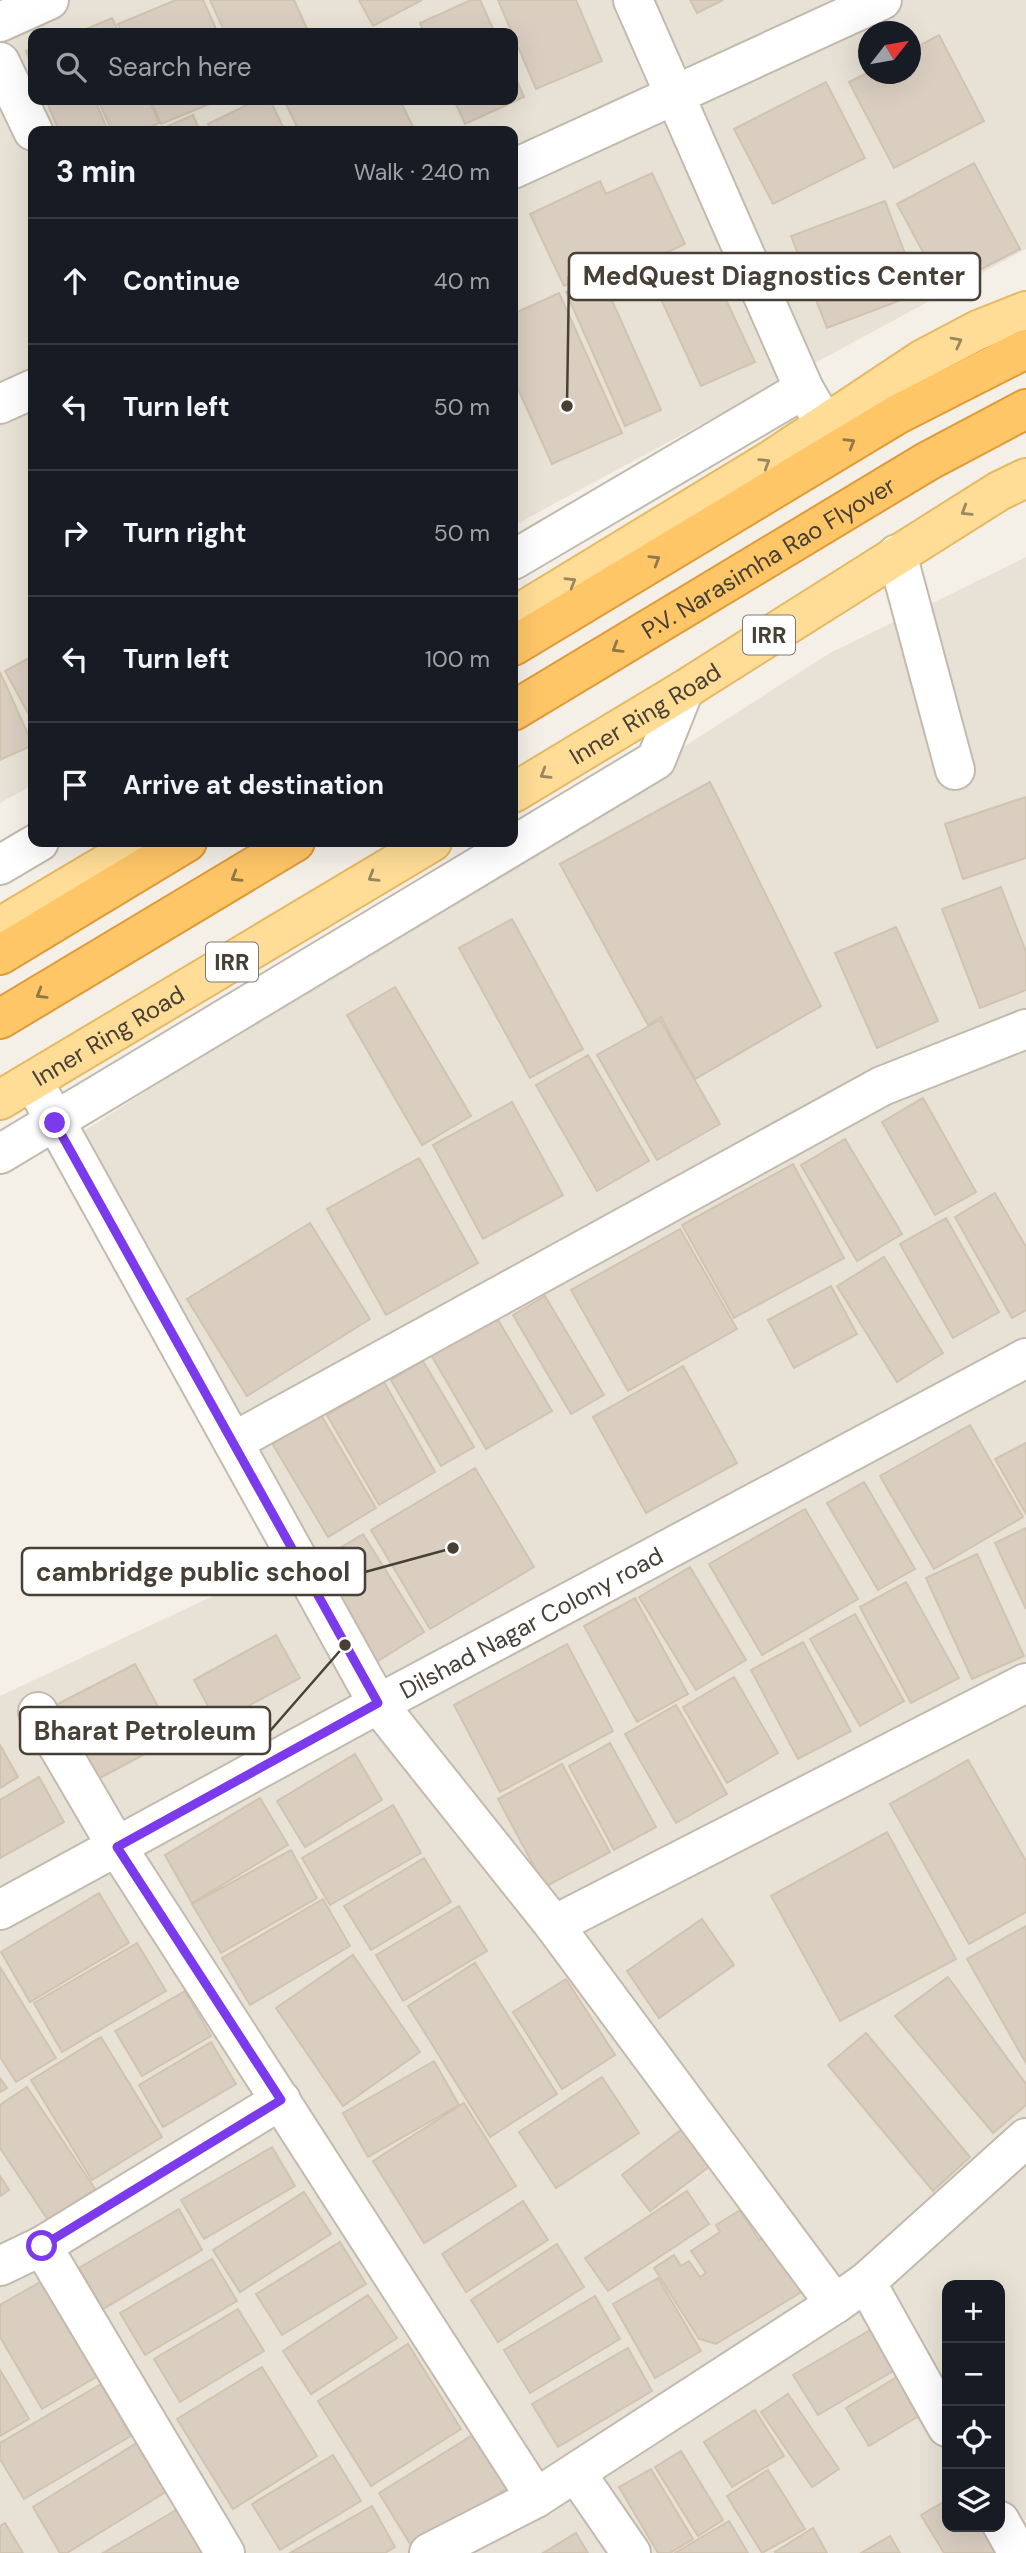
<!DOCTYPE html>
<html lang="en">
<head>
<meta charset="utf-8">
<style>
	body { margin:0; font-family:"DM Sans",sans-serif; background:#242831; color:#f1f3f6 }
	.controls { position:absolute; right:21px; bottom:21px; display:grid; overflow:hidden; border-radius:14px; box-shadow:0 7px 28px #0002 }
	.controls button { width:63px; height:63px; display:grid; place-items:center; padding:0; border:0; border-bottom:2px solid #363941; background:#171b24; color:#f1f3f6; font:35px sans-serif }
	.compass { position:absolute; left:858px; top:21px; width:63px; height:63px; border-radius:50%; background:#171b24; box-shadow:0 7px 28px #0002; rotate:59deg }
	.stop { position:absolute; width:21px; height:21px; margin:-16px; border:5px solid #7c3aed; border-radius:50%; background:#fff }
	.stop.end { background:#7c3aed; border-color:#fff; box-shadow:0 2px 7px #0008 }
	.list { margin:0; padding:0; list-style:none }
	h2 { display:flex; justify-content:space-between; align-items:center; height:91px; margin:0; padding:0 28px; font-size:30px }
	h2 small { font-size:23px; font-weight:400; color:#9ea1a6 }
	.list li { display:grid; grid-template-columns:46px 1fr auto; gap:21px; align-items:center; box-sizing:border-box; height:126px; padding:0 28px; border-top:2px solid #363941 }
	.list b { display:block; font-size:26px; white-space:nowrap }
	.list em { font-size:23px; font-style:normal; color:#9ea1a6 }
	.icon { flex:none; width:38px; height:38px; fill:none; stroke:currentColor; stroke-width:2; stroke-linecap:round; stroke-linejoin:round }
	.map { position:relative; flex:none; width:1026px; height:2553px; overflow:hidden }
	.search { position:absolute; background:#171b24; box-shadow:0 7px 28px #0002; left:28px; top:28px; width:490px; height:77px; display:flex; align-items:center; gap:18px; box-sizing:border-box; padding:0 24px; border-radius:14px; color:#9ea1a6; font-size:26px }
	.panel { position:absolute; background:#171b24; box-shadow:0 7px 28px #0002; left:28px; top:126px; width:490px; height:721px; border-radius:14px }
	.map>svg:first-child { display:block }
	.residential { fill:#e8e2d6; fill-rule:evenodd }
	.building { fill:#d9cec0; stroke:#d1c3b0; stroke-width:2 }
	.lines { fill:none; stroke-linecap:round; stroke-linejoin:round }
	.minor-casing { stroke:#c3baad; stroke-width:42 }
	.major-casing { stroke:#e6b964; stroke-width:42 }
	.highway-casing { stroke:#e09a36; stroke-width:42 }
	.minor { stroke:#fff; stroke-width:38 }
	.major { stroke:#ffdd96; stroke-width:38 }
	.highway { stroke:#ffc668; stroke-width:38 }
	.oneway { stroke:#9a8761 }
	.oneway2 { stroke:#91764a }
	.route { stroke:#7c3aed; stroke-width:9 }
	.labels { text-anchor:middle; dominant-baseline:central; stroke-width:5; stroke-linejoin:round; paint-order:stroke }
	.shield { fill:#fff; stroke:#7f7972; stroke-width:2 }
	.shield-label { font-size:23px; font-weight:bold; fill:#484036 }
	.street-label { font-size:24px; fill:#484036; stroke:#fff }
	.leader { fill:none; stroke:#484036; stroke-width:2.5 }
	.callout-dot { fill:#484036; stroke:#fff; stroke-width:2.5 }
	.callout { fill:#fff; stroke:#484036; stroke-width:2.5 }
	.callout-label { font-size:26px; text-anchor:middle; font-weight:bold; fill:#484036 }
</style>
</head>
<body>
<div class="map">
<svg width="1026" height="2553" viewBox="0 0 1026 2553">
	<rect width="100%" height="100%" fill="#f4f0e8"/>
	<path class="residential" d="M0,0H1026V249L513,526V131H33V785L0,803ZM869,32H911V74H869ZM33,33H513V100H33Z
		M1026,557V2553H0V1696L315,1548L84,1131L830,653ZM947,2285H1000V2527H947Z"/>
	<path class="building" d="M176,0H203L218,33H122L118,24Z
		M210,0H294L309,33H225Z
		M359,0H422L373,26Z
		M471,0H480L495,33H424L420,23Z
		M498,0H576L602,61L536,89Z
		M690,0H723L697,13Z
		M112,18L119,33H77Z
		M939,35L984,121L894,168L849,82L869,72L911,74V50Z
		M33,48V69L26,51Z
		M513,72L524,97L465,124L454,100H513Z
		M826,82L865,158L773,204L734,129Z
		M46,100H95L108,131H59Z
		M98,100H149L159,123L141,131H112Z
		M151,100H219L161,124Z
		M257,100H270L285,131H212L208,124Z
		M284,100H400L413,127L403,131H299Z
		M193,115L200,131H157Z
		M974,163L1020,249L943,289L897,204Z
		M652,173L685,244L620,274L615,262L564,286L530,214L600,181L606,194Z
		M885,201L920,293L827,328L791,236Z
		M707,259L755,362L701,386L654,284Z
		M601,276L661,410L625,426L566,292Z
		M559,293L622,433L552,464L513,378V314Z
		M33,656V722L5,671Z
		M0,672L33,745L0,760Z
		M710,782L821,1006L695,1079L661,1017L648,1025L560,864Z
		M1026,797V858L963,879L945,824Z
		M1001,887L1026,952V990L980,1008L942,909Z
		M512,919L583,1049L530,1078L459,948Z
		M896,927L938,1021L877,1048L835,953Z
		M395,987L471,1116L422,1145L347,1015Z
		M660,1020L720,1124L657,1160L597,1055Z
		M588,1055L649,1161L597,1191L536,1085Z
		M923,1098L976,1192L935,1215L882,1122Z
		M512,1102L563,1195L483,1239L433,1145Z
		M845,1139L902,1234L857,1261L801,1165Z
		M419,1158L478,1263L386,1315L327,1209Z
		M793,1164L844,1258L734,1318L682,1225Z
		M995,1193L1026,1247V1310L1012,1318L955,1217Z
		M946,1218L999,1312L953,1338L900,1244Z
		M310,1223L370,1319L247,1396L187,1299Z
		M680,1229L737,1329L628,1391L571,1290Z
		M884,1257L943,1353L897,1382L837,1286Z
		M831,1286L857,1334L794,1368L768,1320Z
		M545,1296L604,1395L571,1414L513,1315Z
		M495,1315L552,1411L486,1449L430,1353Z
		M423,1361L474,1447L441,1466L391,1380Z
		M683,1366L737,1463L646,1513L593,1417Z
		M384,1382L435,1472L379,1505L327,1415Z
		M321,1415L376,1508L328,1537L272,1443Z
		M970,1425L1023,1517L934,1569L880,1476Z
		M1026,1443V1514L995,1459Z
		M475,1468L534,1567L430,1629L371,1530Z
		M864,1482L915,1569L878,1590L827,1503Z
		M805,1509L858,1599L762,1655L709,1564Z
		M1026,1528V1609L995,1543Z
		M363,1534L424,1632L373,1664L312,1565Z
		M977,1554L1024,1656L972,1679L926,1578Z
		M690,1567L746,1660L696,1690L639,1597Z
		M906,1582L959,1678L911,1703L860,1607Z
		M635,1598L688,1694L637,1722L584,1626Z
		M855,1614L904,1701L860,1726L810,1639Z
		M276,1635L300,1678L217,1723L194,1680Z
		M803,1642L851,1731L798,1759L751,1670Z
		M567,1644L613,1731L500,1792L454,1705Z
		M135,1664L175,1738L96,1780L56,1705Z
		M734,1677L778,1753L727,1783L683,1707Z
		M676,1705L727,1794L676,1823L625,1734Z
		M610,1743L656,1827L614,1850L569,1766Z
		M0,1745L18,1777L0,1788Z
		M355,1754L382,1800L305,1847L277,1801Z
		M968,1760L1026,1861V1912L969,1944L890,1804Z
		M562,1764L610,1852L545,1887L498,1799Z
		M39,1777L64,1822L0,1858V1800Z
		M260,1798L288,1845L192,1903L165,1855Z
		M393,1805L421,1853L330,1905L302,1858Z
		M887,1832L956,1959L840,2021L771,1896Z
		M291,1850L317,1898L221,1953L192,1904Z
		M424,1858L451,1902L371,1950L344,1906Z
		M99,1893L129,1943L30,2002L1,1952Z
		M323,1899L350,1946L250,2005L222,1958Z
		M459,1906L487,1951L403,2001L376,1955Z
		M702,1919L734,1965L659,2018L627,1971Z
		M1026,1926V2063L967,1959Z
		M137,1943L166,1991L62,2052L34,2003Z
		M353,1955L420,2052L343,2106L276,2008Z
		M475,1963L557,2094L490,2137L408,2006Z
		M0,1967L56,2058L16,2082L0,2057Z
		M948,1977L1026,2084V2105L993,2133L895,2016Z
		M566,1979L615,2055L562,2089L513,2012Z
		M185,1991L211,2036L142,2076L115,2031Z
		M866,2033L970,2157L933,2191L828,2065Z
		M101,2037L162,2137L92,2180L31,2080Z
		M211,2042L236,2084L163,2127L139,2085Z
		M434,2061L459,2105L368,2157L343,2113Z
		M602,2077L639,2133L556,2188L519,2132Z
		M0,2078L7,2088L0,2092Z
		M27,2087L95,2189L48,2220L0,2148V2105Z
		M464,2103L516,2186L424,2243L373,2161Z
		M686,2126L714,2163L650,2211L622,2175Z
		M272,2147L295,2186L204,2239L181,2200Z
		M0,2176L9,2190L0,2196Z
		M687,2191L709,2224L608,2291L585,2258Z
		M304,2192L331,2234L240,2292L213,2250Z
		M523,2201L548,2240L466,2292L442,2254Z
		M179,2209L202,2250L103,2309L79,2268Z
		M740,2210L759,2240L768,2235L803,2291L716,2344L699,2339L654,2268L674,2255L681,2266L689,2261L700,2277L706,2273L691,2251L720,2232L716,2225Z
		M340,2242L366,2284L282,2335L256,2294Z
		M557,2244L584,2287L498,2342L471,2300Z
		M212,2259L237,2301L145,2355L120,2313Z
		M658,2278L701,2351L655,2378L613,2304Z
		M42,2281L98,2376L42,2409L0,2337V2305Z
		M368,2295L397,2338L311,2394L283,2351Z
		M595,2296L620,2339L530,2393L504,2350Z
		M238,2309L264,2351L180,2402L154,2359Z
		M877,2326L902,2366L818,2415L793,2375Z
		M408,2344L461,2429L371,2486L318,2401Z
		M628,2348L652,2391L558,2447L532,2404Z
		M262,2367L317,2456L233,2509L177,2419Z
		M0,2370L29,2419L0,2436Z
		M900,2375L924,2413L869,2446L846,2408Z
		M101,2384L131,2436L24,2499L0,2459V2443Z
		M788,2394L839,2469L812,2487L761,2412Z
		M755,2410L784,2456L732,2487L704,2442Z
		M476,2433L509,2487L412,2547L379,2493Z
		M140,2441L169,2490L67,2553H60L33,2507Z
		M681,2451L723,2520L698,2536L655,2467Z
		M333,2455L361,2501L280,2550L252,2504Z
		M651,2469L693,2539L670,2553H658L619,2487Z
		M768,2470L805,2529L762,2553L727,2496Z
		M947,2500V2527H989L1005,2553H944L921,2515Z
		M183,2506L210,2553H103Z
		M372,2506L395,2547L385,2553H290Z
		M729,2521L748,2553H675Z
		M5,2523L23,2553H0V2526Z
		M813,2528L827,2553H776L775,2552Z
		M576,2533L588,2553H543Z
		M890,2536L900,2553H861Z"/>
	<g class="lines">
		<g class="minor-casing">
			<g id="minor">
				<path d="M633,0L804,389L825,425"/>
				<path d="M0,22L49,0"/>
				<path d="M0,62L33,131"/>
				<path d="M513,169L882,0"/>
				<path d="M0,404L33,389"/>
				<path d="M897,554L955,770"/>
				<path d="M513,560L804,389"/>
				<path d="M0,865L39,842"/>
				<path d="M33,1081L378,1704L554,1925L835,2304"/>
				<path d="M0,1154L656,760L684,690"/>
				<path d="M233,1442L882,1086L1026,1029"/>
				<path d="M38,1712L117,1847L536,2498"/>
				<path id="s1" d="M0,1910L378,1704L1026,1358"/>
				<path d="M554,1925L1026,1683"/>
				<path d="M42,2246L225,2553"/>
				<path d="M0,2266L42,2246L281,2100"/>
				<path d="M866,2282L947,2427"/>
				<path d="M576,2473L631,2553"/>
				<path d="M1000,2521L1018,2553"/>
				<path d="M429,2553L536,2498L835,2304L866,2282L1026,2138"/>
			</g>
		</g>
		<g class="major-casing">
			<g id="major">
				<path d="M513,617L771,460L923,359L978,330L1026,311"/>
				<path id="s2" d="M513,793L684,690L999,491L1026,478"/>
				<path d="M0,927L143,842"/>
				<path id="s3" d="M0,1100L432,842"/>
			</g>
		</g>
		<g class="highway-casing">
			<g id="highway">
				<path d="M513,646L898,414L1026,349"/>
				<path id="s4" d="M513,711L928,461L1026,409"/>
				<path d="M0,955L187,842"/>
				<path d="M0,1019L295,842"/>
			</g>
		</g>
		<use href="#minor" class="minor"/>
		<use href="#major" class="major"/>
		<use href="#highway" class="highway"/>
	</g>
	<defs><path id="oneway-chevron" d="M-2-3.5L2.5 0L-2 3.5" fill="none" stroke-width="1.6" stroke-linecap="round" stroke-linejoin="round" transform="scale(1.75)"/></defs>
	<g class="oneway">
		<use href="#oneway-chevron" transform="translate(957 342) rotate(-28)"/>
		<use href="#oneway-chevron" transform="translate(765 463) rotate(-32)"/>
		<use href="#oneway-chevron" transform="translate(966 511) rotate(148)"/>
		<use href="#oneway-chevron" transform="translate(571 582) rotate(-31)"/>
		<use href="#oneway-chevron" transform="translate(545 774) rotate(149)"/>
		<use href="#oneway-chevron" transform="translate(373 877) rotate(149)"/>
	</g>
	<g class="oneway2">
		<use href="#oneway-chevron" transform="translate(850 443) rotate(-31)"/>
		<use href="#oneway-chevron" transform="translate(655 560) rotate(-31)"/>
		<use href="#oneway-chevron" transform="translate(617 648) rotate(149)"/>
		<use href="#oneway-chevron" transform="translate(236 877) rotate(149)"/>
		<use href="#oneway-chevron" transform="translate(41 994) rotate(149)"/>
	</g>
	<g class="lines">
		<path class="route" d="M42,2246L281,2100L117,1847L378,1703L55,1123"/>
	</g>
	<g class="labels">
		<g class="shield">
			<rect x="743" y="615.5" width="52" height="39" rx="5"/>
			<rect x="206" y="942.5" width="52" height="39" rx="5"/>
		</g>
		<g class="shield-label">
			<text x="769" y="635">IRR</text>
			<text x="232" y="962">IRR</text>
		</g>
		<g class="street-label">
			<text stroke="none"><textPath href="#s4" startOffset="298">P.V. Narasimha Rao Flyover</textPath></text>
			<text stroke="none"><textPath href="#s2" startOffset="154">Inner Ring Road</textPath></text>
			<text stroke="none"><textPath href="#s3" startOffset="126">Inner Ring Road</textPath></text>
			<text stroke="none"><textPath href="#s1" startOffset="604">Dilshad Nagar Colony road</textPath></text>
		</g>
	</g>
	<path class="leader" d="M567 406L569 276M453 1548L365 1572M345 1645L270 1731"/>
	<g class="callout-dot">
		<circle cx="567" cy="406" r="7"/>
		<circle cx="453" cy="1548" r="7"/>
		<circle cx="345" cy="1645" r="7"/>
	</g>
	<g class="callout">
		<rect x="569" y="253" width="411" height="47" rx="7"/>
		<rect x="22" y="1548" width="343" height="47" rx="7"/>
		<rect x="20" y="1707" width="250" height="47" rx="7"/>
	</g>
	<g class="callout-label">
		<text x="774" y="285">MedQuest Diagnostics Center</text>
		<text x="193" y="1581">cambridge public school</text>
		<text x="145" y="1740">Bharat Petroleum</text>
	</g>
</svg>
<div class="controls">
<button>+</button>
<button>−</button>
<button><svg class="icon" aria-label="locate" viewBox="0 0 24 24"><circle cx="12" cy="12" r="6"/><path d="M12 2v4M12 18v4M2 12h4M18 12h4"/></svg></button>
<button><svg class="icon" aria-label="layers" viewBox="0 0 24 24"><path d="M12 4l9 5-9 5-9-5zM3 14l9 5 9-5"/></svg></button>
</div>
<svg class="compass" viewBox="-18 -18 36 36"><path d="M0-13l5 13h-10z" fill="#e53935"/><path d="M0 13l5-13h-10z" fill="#9ea1a6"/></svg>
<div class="stop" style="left:42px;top:2246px"></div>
<div class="stop end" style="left:55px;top:1123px"></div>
<div class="search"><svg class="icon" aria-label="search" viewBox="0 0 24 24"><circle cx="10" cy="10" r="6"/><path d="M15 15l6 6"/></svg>Search here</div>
<section class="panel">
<h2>3 min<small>Walk · 240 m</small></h2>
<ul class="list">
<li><svg class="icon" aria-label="ahead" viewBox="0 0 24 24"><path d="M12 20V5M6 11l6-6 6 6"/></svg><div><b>Continue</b></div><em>40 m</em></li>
<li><svg class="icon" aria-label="left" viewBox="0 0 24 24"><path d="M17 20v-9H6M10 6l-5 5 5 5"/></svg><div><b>Turn left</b></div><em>50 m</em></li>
<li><svg class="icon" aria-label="right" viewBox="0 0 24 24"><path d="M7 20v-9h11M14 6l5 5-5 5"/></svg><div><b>Turn right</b></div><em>50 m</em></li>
<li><svg class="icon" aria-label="left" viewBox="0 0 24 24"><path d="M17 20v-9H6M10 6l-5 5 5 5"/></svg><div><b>Turn left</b></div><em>100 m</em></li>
<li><svg class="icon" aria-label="arrive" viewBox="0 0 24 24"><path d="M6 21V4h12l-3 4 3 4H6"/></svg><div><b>Arrive at destination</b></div></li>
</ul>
</section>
</div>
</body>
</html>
